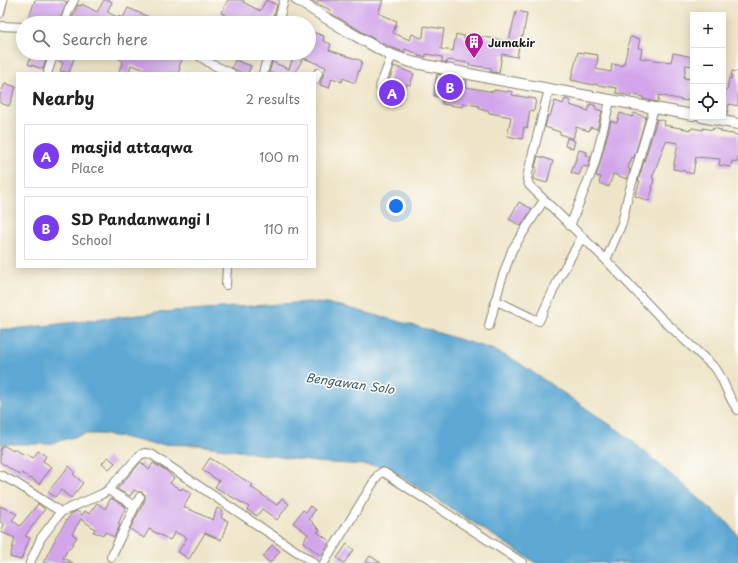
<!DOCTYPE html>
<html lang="en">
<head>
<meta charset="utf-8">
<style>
	body { margin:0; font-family:"Playpen Sans",sans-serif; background:#f2f2f2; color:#202124 }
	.controls { position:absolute; right:12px; top:12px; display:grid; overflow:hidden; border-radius:0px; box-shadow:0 2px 10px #0003 }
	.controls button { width:36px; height:36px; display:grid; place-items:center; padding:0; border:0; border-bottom:1px solid #e0e0e0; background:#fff; color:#202124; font:20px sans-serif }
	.you { position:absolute; left:396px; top:206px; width:14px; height:14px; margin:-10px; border:3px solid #fff; border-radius:50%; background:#1a73e8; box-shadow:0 0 0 6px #1a73e833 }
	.badge { display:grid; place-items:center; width:26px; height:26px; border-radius:50%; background:#7c3aed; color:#fff; font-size:13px; font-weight:700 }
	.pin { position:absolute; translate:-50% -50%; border:2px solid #fff; box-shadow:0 1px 4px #0006 }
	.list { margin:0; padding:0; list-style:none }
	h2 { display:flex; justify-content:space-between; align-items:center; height:52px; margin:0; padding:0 16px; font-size:17px }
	h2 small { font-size:13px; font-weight:400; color:#757577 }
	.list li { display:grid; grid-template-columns:26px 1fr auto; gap:12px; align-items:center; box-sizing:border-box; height:64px; margin:0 8px 8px; padding:0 8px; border:1px solid #e0e0e0; border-radius:0px }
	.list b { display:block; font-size:15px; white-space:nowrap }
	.list p { margin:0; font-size:13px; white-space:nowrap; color:#757577 }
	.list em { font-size:13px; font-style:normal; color:#757577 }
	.icon { flex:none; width:22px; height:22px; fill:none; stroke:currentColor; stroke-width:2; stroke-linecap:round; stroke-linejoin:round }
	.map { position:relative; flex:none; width:738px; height:563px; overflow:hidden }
	.search { position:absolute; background:#fff; box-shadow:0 2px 10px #0003; left:16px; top:16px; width:300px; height:44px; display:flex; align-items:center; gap:10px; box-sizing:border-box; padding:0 14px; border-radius:22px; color:#757577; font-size:15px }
	.panel { position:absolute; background:#fff; box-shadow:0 2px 10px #0003; left:16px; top:72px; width:300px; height:196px; border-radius:0px }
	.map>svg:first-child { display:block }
	.water { fill:#5ba7d3; stroke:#3c6278 }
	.building { fill:#d2a5ea }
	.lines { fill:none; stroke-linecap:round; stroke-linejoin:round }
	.minor-casing { stroke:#858072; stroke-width:10 }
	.tertiary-casing { stroke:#858072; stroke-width:12 }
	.minor { stroke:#fff; stroke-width:8 }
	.tertiary { stroke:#fff; stroke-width:10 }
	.labels { text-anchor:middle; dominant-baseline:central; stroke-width:3; stroke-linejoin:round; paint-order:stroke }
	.poi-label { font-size:11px; font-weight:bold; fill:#1c1c1c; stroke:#fdfcf7; text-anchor:start }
	.water-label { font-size:12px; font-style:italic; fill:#385b6e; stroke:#fdfcf7 }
</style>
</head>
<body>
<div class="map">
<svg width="738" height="563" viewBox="0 0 738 563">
	<rect width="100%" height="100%" fill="#fdfcf7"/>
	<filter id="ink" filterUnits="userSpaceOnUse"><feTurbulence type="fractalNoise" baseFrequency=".025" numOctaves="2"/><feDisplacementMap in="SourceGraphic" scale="8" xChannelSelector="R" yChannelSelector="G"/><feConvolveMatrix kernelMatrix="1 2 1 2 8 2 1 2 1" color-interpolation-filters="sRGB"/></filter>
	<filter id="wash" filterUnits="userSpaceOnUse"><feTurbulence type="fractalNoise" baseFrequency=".012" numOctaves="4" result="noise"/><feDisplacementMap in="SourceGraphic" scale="16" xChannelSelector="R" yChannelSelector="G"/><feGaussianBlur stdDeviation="0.9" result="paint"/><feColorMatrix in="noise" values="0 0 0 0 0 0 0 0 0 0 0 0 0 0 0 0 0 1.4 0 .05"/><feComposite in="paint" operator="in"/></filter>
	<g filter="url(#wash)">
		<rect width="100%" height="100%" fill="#eee5c8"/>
		<path class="water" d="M310,302L341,306L419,327L491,349L516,361L621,432L730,525L738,536V563H536L412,483L383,466L315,462L198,445L152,444L122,437L99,434H85L48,444H0V329H14L175,311Z"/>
		<g id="blocks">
			<path class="building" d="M35,0H63L67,2L59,22L54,20L53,23H27Z
				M104,0H109L112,2L107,12L117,17L118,16L123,18L128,8L149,17L146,23H105L101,21L100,23H70L78,5L81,6L82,4L97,12Z
				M228,0H244L243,2L260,11L266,0L277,5L275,13L269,23H265L257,19L255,23H250L238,17L236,20L221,13Z
				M309,0H383L378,13L397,21L393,33L410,40L412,34L421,38L423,37L424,26L444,29L441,49L453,51L456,34L464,36V39L476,41L477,36L509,41L516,11L527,13L523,36H521L517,57L502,54L499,73L491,72V68L469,65V63L448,60L447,63L442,62V57L426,54V57L418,56V54L405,49L404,52L398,50L381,43L330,13L331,10Z
				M309,31L324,36L323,41L331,44L329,50L362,61L355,83L343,78L342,82L332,78L329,88L320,85L326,67L303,58L296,71L299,73H269L272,62L289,69L294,55L291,53H309Z
				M630,37L640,39L638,48L642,49L640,58L671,62L673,53L693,57V66L686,65L684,78L692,79L690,89L693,90V99L688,98L687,101L659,95L658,102L643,99V97L631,94V96L616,93L617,88L593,84V85L571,80L578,52L598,55L596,69L611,72L612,64L622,66V64H624Z
				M32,53L47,57L43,69L28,64Z
				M59,53L74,58L69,73L60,71L63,63L57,60Z
				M121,53H169L168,55L182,60L179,67L180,68L178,73H145L146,70L131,65L129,73H125L119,71L123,61L119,59Z
				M235,60L251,66L248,73H242L232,68Z
				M394,66L414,74L410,85L407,84L399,105L380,98L388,83Z
				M732,71L738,72V106L729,104L727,115L723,114V100L725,90H727L729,78L731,79Z
				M437,74L467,80L466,87L494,92V90L507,92V91L513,92L512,95L536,99L534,111L530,110L527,128L524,127L522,139L507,136L511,117L489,113V111L479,109V106L463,103L462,107L442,104L443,98L434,96Z
				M5,83L16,87L9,106L0,103V95Z
				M565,99L571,101L570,105L588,111L590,104L596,106L595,109L602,111L597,129L590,127L589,131L576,127L573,139L560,134V132L545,127L548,115L550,116L555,101L563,104Z
				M620,113L632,117L634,113L646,117L634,158L632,157L628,169H630L627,179L613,174L609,187L599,183L601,177L596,176L599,167L611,121L617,123Z
				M657,119L665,121L664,125L691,130L692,128L703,130V128L713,130V128L721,130V132L738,135V162L732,161L731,167L719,165L720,159L696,157L693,174L685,172V171L673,169L678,143L666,141L652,178L654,179L652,188H653L649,201L635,196L640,181H638Z
				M567,138L575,141L573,148L565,146Z
				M579,150L587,152L586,155L591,156L588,167L583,166L579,175L571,173Z
				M538,156L553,161L547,183L533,179L537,168L535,167Z
				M519,202L532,209L521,226L509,219Z
				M3,445L13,451L14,449L25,455L26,454L33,458L38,451L46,456L43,461L52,467L39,484L31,478L30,479L22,473L20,475L0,462V449Z
				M108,457L115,463L109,469L102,463Z
				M210,458L253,485L251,487L277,505L282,498L289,504L277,520L262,509L257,516L247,510L249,507L215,487L219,481L202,470Z
				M141,462L149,470L153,463L164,469L174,478L170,483L181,490L182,488L191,493L184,507L213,520L217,508L223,511L221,518L228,521L221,540L205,533L189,559L178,552L187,538L175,532L170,540L149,529L144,538L130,529L145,500V495L142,492H138L134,490L130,496L117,489Z
				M69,466L75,472L73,474L83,483L71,498L61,490L55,497L48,492Z
				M111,498L126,507L118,524L120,525L114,537L105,532L104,535L93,532L95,529L81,519L72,534L77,537L70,548L69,547L63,558L73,563H43L56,538H55L71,514L77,511L82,515L85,511L89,514L97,503L105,509Z
				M38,504L45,509L25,536L30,538L21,560L10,557L15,538L1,532L4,524L0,522V506L17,514L12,520L20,526Z
				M310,506L315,510L309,519L320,530L317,532L330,541L321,556L303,542L308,534L293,523L303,510L306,512Z
				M347,544L354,550L344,563L337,558Z
				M272,545L280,551L270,563L263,557Z
				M370,556L381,563H365Z"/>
		</g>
	</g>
	<g filter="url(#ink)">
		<use href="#blocks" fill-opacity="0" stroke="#858072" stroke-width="1"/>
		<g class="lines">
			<g class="minor-casing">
				<path id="minor" d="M0,13L3,0
					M64,23L69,9L74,0
					M278,23L284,0
					M0,26L23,27
					M195,53L211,64L231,73
					M48,71L54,53
					M263,73L269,53
					M315,80L318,73
					M380,87L392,55
					M549,89L528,173L527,179L529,185L606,260L661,318L716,369C725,382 728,398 738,410
					M570,226L594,166L610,101
					M606,260L622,223L628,196L654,108
					M226,285L227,267
					M495,300L532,318L539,321L560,276L582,237
					M489,326L500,284L512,250L544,200
					M0,475L16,483L61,512
					M108,490L135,506L140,497
					M111,557L135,506
					M30,563L41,538L61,512L102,494L108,490L140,455L145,453L151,454L314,563
					M324,563L378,475L382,472L385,473L523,563"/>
			</g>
			<g class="tertiary-casing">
				<path id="tertiary" d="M297,0L344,29L386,53L411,62L494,79L693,115
					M702,117L738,124"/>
			</g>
			<use href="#minor" class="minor"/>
			<use href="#tertiary" class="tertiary"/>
		</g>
	</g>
	<defs>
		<g id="building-pin" transform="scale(1)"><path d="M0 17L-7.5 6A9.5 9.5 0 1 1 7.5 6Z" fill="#b5179e" stroke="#fdfcf7"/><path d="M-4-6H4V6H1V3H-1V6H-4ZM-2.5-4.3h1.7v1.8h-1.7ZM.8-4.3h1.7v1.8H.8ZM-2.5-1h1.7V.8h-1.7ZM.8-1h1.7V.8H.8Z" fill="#fff"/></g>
	</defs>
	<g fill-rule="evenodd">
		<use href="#building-pin" x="474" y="42"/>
	</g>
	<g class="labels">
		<g class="poi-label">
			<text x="488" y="42">Jumakir</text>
		</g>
		<g class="water-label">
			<text transform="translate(350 383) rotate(8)">Bengawan Solo</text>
		</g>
	</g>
</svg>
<div class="controls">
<button>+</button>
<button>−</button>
<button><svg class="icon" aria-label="locate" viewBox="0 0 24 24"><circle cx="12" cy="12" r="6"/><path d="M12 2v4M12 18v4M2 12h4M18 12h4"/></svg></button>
</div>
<div class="you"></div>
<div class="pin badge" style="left:392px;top:93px">A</div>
<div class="pin badge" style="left:450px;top:87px">B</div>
<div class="search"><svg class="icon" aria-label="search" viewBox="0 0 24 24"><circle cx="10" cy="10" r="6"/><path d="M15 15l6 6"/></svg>Search here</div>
<section class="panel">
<h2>Nearby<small>2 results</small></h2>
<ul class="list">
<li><span class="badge">A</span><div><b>masjid attaqwa</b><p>Place</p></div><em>100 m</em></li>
<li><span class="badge">B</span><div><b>SD Pandanwangi I</b><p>School</p></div><em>110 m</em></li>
</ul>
</section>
</div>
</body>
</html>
